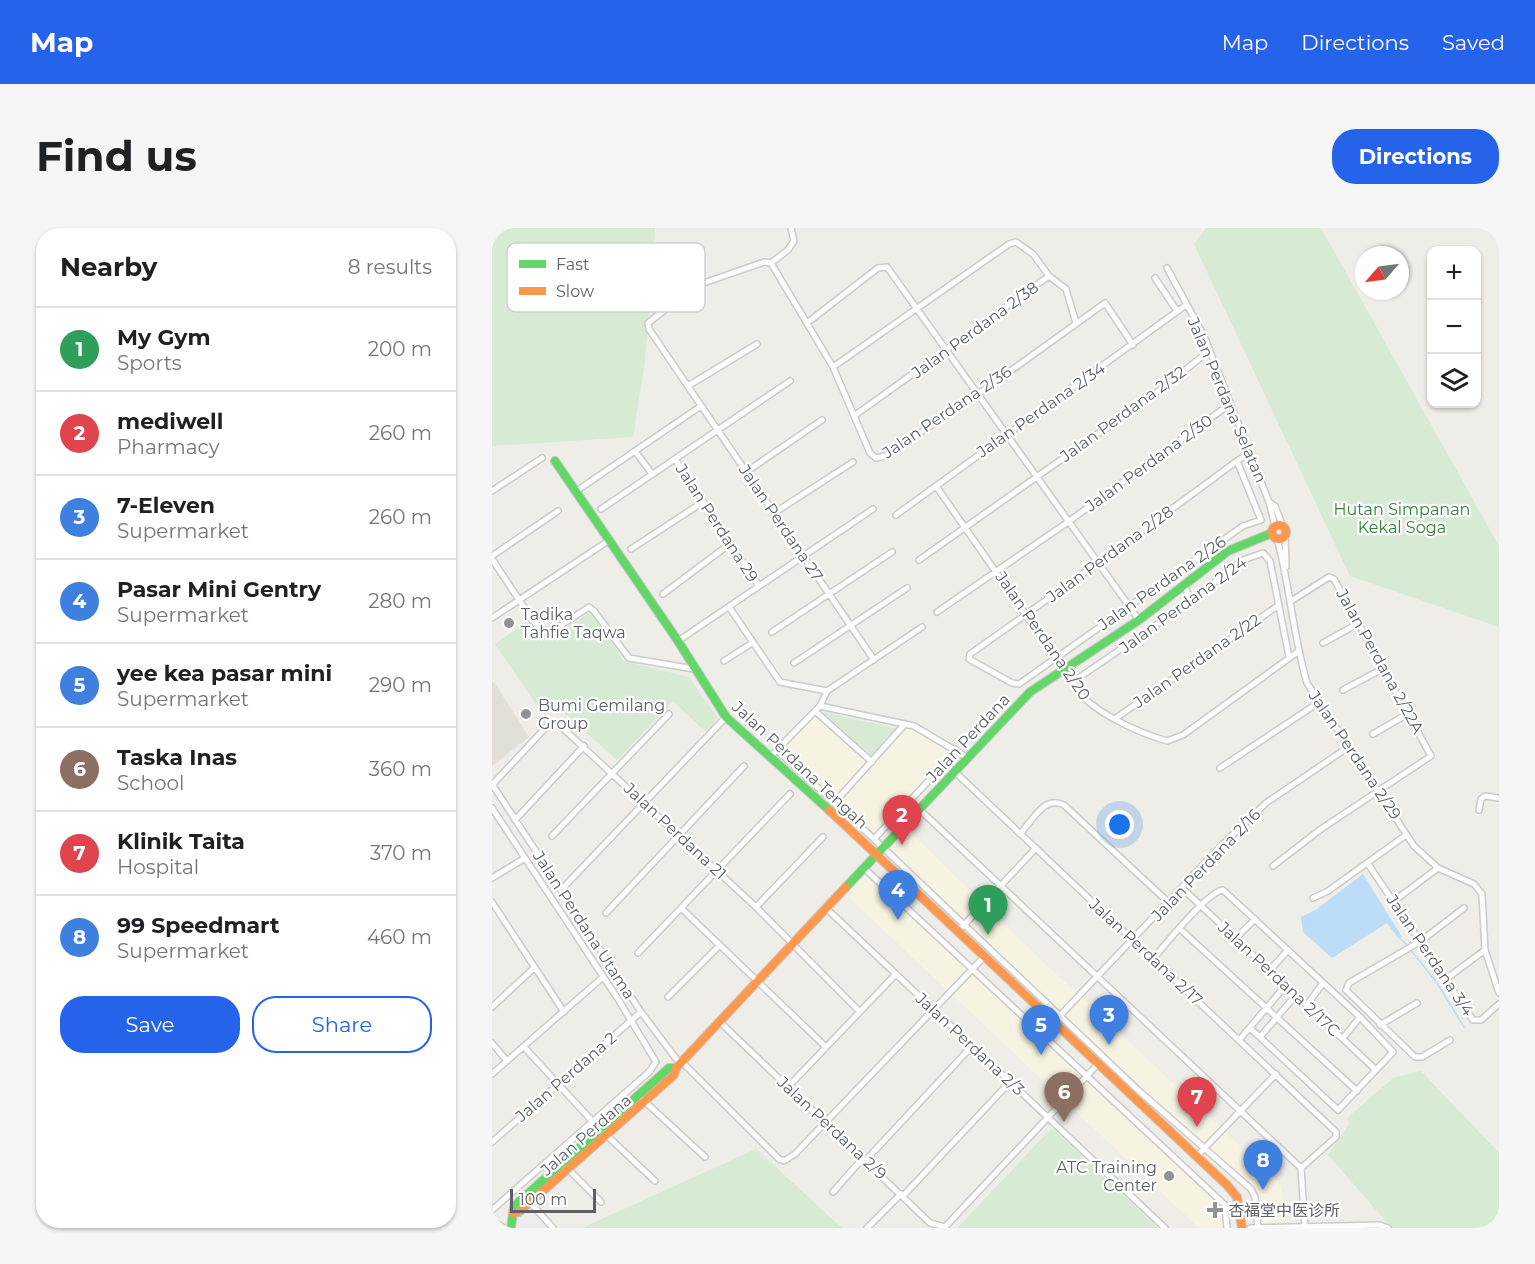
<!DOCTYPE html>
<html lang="en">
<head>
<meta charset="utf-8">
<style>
	body { margin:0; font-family:Montserrat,"Noto Sans SC",sans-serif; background:#f6f6f6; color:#202124 }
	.controls { position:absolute; right:18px; top:18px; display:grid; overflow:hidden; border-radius:12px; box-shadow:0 2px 4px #0004 }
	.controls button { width:54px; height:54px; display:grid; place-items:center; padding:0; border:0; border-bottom:2px solid #e0e0e0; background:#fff; color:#202124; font:30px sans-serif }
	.compass { position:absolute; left:863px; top:18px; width:54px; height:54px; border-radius:50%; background:#fff; box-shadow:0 2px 4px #0004; rotate:242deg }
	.scale { position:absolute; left:18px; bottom:15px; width:86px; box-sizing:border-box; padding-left:6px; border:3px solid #5d6167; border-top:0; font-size:16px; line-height:21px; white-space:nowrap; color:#5d6167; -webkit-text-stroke:4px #fff; paint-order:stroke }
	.you { position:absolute; left:628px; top:597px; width:21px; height:21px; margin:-15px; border:4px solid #fff; border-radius:50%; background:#1a73e8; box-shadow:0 0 0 9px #1a73e833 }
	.badge { display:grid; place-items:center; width:39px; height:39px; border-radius:50%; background:#2563eb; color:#fff; font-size:20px; font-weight:700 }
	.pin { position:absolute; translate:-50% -50px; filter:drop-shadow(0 2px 3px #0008) }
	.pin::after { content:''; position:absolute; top:32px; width:21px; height:18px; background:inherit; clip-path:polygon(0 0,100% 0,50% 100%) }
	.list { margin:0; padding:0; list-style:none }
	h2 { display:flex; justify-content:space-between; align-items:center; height:78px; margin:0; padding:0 24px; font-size:26px }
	h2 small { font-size:20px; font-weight:400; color:#757577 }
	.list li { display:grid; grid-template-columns:39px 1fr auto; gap:18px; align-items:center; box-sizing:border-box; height:84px; padding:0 24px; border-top:2px solid #e0e0e0 }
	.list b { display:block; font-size:22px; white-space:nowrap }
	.list p { margin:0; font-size:20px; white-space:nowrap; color:#757577 }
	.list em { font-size:20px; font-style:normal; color:#757577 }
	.actions { display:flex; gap:12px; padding:18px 24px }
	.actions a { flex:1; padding:14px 0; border:2px solid #2563eb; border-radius:24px; text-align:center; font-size:21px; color:#2563eb }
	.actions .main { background:#2563eb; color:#fff }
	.icon { flex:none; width:33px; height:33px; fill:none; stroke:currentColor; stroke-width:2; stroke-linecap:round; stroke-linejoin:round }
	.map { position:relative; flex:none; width:1007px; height:1000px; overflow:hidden; border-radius:24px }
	header { display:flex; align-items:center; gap:36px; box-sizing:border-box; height:84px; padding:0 30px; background:#2563eb; color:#fff }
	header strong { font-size:28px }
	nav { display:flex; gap:33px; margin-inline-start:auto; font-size:21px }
	.intro { display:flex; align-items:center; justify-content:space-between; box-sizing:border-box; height:144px; padding:0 36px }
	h1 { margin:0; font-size:42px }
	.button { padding:15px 27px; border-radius:24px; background:#2563eb; color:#fff; font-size:21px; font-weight:700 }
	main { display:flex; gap:36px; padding:0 36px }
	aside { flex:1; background:#fff; border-radius:24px; box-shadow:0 2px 4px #0004 }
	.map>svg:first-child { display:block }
	.commercial { fill:#f7f3e2 }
	.education { fill:#e1dfd8 }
	.green { fill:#d6ead4 }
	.water { fill:#bcddf8 }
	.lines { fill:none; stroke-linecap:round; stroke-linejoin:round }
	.stream { stroke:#bcddf8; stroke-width:1.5 }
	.street-casing { stroke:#cbcbca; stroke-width:8 }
	.fast-casing { stroke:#c9cac9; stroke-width:10 }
	.slow-casing { stroke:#c9cac9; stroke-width:10 }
	.street { stroke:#fcfcfc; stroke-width:5 }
	.fast { stroke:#63d668; stroke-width:8 }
	.slow { stroke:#ff974d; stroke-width:8 }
	.poi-dot { fill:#909294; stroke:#fff; stroke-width:2 }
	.labels { text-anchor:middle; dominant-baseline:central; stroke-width:4.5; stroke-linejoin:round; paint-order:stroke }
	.street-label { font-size:16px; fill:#5d6167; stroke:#fff }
	.park-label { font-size:16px; fill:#328138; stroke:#fff }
	.poi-label { font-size:16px; fill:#5d6167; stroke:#fff; text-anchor:start }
	.key { fill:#fff; stroke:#ced0d1; stroke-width:1.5 }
	.key-label { font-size:16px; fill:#5d6167 }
</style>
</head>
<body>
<header>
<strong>Map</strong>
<nav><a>Map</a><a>Directions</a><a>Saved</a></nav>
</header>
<div class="intro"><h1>Find us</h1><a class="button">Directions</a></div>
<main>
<aside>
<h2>Nearby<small>8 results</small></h2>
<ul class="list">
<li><span class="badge" style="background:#2e9e5b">1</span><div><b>My Gym</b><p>Sports</p></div><em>200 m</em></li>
<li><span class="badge" style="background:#e0444e">2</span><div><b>mediwell</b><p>Pharmacy</p></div><em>260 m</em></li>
<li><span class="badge" style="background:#3f7fe0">3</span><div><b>7-Eleven</b><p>Supermarket</p></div><em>260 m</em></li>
<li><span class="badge" style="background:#3f7fe0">4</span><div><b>Pasar Mini Gentry</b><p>Supermarket</p></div><em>280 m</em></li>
<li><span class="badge" style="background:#3f7fe0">5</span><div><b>yee kea pasar mini</b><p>Supermarket</p></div><em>290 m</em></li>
<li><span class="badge" style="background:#8d6e63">6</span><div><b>Taska Inas</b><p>School</p></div><em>360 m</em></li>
<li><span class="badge" style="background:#e0444e">7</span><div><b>Klinik Taita</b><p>Hospital</p></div><em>370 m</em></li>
<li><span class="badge" style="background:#3f7fe0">8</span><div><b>99 Speedmart</b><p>Supermarket</p></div><em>460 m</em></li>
</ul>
<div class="actions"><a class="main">Save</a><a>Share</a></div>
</aside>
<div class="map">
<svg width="1007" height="1000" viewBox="0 0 1007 1000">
	<rect width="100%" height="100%" fill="#eeede8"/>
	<path class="commercial" d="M323,481L379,531L412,494L434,501L466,520L460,531L382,614L282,522Z
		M410,596L544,727L787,954L791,966L792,1000H763L757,963L563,786L388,620Z
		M372,637L734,976L738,1000H707L349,662Z"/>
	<path class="education" d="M2,454L37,509L0,538V455Z"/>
	<path class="green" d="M0,0H163L153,134L141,209L0,218Z
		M714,0H829L1007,318V399L858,348L702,16Z
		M99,383L132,433L197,449L225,489L215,505L181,473L125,532L61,475L50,485L3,416L37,392L50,407L66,408Z
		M331,484L406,501L380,528Z
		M929,843L1007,925V1000H900L836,927L857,896L855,890L901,850Z
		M560,900L666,1000H465Z
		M264,921L350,1000H90Z"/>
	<path class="water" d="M871,646L910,709L907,711L895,695L840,730L811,704L809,689L825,681Z"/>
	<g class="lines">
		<path class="stream" d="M908,710L915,717
			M918,721L945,755L972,799"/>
		<g class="street-casing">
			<path id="street" d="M299,0L302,13L296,22L279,35L272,34L206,57L190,68L180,69L174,81L156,95L157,101L382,432
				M156,34L180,69
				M279,35L341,139L378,225L384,230L393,228L485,167L613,75L641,117
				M675,40L712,108L777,274L783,298
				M663,50L685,83
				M315,95L386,40L395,39L647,392
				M341,139L517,16L524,14L541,26L557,48L574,61L584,95
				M196,158L265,116
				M362,188L557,48
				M143,223L160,246
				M183,231L267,358
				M745,233L769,292L751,298L527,456L520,455L477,431L478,426C568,363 657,298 745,233L757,225
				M254,244L330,192
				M444,258L591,469C612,489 648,505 675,513L691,507L807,423
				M0,263L50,230
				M83,264L209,178
				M777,274L783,278L791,299
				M109,281L298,153
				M282,285L361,234
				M404,287L694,77
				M793,306L794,339
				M785,310C798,358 801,408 815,455L922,618L946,640L982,656L990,666L993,722L1007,765
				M139,321L211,274
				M0,328L66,283
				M0,331L41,393L52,403L62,402L97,379L102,383L137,430L202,441
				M427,332L672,159L717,123
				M692,357L699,373
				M171,366L239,315
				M237,379L288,454L335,463L430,399
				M445,384L576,294L738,176
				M0,390L116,313
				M280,404L400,324
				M186,413L381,281
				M831,415L867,395
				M232,433L260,415
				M302,435L415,360
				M582,453L699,373L751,332L771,325L778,333L797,429
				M851,462L892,440
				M328,478L422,498L476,530
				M323,483L380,534
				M624,490L787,377
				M881,506L917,485
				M285,522L382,611L459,529L463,521
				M279,528L328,478L335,463
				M728,540L826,475
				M462,543L844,904V909L809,940
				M0,556L149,784L188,836
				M0,557L59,494H64L264,679L368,784
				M343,574L413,496
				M0,580L126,771L164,834L157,844L0,982
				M427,581L809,940L813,1000
				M987,582L989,571L993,568L1007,570
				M23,592L92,518
				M528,606C541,592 552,567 572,577L676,674
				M60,608L177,486
				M382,611L646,862L759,961L763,969L766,999
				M876,636L981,792H989L1007,776
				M781,638L829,601L939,528L842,351L837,349L799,373
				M373,641L733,977L735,1000
				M0,650L33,630
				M690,660L884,842
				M69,662L234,489
				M821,670L836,663L914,607
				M902,673L946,640
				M0,674L72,784
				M264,679L331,609
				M190,681L334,819
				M335,681L673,1000
				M114,685L252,538
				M471,698L544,620
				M687,700L865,863
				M744,710L763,691
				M146,725L298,566
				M661,731C672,718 716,663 731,662L868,789L901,824L846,882L758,800
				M778,742L796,722
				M954,751L993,722
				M176,769L228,717
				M815,777L831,755
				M0,779L42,740
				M229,795L438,995L453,999L605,837
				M561,795L729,618L774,575L855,520
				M888,797L925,775
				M768,809L804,767
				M851,810L868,789
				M748,811L794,757
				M958,812L930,829H923L854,762L857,755L929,713L972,680
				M0,815L15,833
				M32,819L102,895
				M190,834L287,931L292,933L303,926L491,730
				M0,846L111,749
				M296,859L404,746
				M150,871L213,929
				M109,902L163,953
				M0,914L149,784
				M704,929L784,846
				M374,932L480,818
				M70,935L109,974
				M341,964L371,930
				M411,968L518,854
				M36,972L61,1000
				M0,993L12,1000
				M375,1000L409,966
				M758,1000L888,997L896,1000"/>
		</g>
		<g class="fast-casing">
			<path id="fast" d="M63,233L186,413L234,489L337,582
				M354,659L538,464L647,392L736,323L780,305
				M19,1000L22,978L177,840H184"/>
		</g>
		<g class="slow-casing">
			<path id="slow" d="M780 304a7 7 0 1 1 14 0a7 7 0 1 1-14 0Z
				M337,582L735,957L745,969L750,1000
				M21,985L27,984L182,847L184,840L354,659"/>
		</g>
		<use href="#street" class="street"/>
		<use href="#fast" class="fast"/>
		<use href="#slow" class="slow"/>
	</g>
	<g class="poi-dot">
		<circle cx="17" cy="395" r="6"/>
		<circle cx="34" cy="486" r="6"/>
		<circle cx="677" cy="948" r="6"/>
		<path d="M720 973h6v6h6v6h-6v6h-6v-6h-6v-6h6z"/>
	</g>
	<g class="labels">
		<g class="street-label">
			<text transform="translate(483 102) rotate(-36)">Jalan Perdana 2/38</text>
			<text transform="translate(735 172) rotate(67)">Jalan Perdana Selatan</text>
			<text transform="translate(549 182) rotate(-35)">Jalan Perdana 2/34</text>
			<text transform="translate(455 184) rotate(-34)">Jalan Perdana 2/36</text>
			<text transform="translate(631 186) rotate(-36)">Jalan Perdana 2/32</text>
			<text transform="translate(657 235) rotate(-36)">Jalan Perdana 2/30</text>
			<text transform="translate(225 295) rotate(57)">Jalan Perdana 29</text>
			<text transform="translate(289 295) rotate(56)">Jalan Perdana 27</text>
			<text transform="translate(618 326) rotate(-36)">Jalan Perdana 2/28</text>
			<text transform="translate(670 355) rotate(-35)">Jalan Perdana 2/26</text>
			<text transform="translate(691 377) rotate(-36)">Jalan Perdana 2/24</text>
			<text transform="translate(551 408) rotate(55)">Jalan Perdana 2/20</text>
			<text transform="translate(705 433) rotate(-35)">Jalan Perdana 2/22</text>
			<text transform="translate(888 433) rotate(61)">Jalan Perdana 2/22A</text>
			<text transform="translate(476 510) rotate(-47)">Jalan Perdana</text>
			<text transform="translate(863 527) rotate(56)">Jalan Perdana 2/29</text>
			<text transform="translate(308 537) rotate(43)">Jalan Perdana Tengah</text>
			<text transform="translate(183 603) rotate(43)">Jalan Perdana 21</text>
			<text transform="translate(714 637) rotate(-46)">Jalan Perdana 2/16</text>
			<text transform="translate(92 697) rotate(57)">Jalan Perdana Utama</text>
			<text transform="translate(654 724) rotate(43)">Jalan Perdana 2/17</text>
			<text transform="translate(938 727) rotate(56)">Jalan Perdana 3/4</text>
			<text transform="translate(787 751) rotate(43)">Jalan Perdana 2/17C</text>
			<text transform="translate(478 816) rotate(43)">Jalan Perdana 2/3</text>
			<text transform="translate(74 849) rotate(-41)">Jalan Perdana 2</text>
			<text transform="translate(340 900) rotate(43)">Jalan Perdana 2/9</text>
			<text transform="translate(94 907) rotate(-41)">Jalan Perdana</text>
		</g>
		<g class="park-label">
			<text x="910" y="281">Hutan Simpanan<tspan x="910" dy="18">Kekal Soga</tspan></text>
		</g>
		<g class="poi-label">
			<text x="29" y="386">Tadika<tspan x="29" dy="18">Tahfie Taqwa</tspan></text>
			<text x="46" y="477">Bumi Gemilang<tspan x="46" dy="18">Group</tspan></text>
			<text x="665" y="939" text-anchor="end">ATC Training<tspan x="665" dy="18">Center</tspan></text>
			<text x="736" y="982">杏福堂中医诊所</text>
		</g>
	</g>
	<rect x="15" y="15" width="198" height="69" rx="9" class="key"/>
	<rect x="27" y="32" width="27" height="8" fill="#63d668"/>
	<rect x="27" y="59" width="27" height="8" fill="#ff974d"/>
	<g class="key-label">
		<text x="64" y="42">Fast</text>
		<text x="64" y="69">Slow</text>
	</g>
</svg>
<div class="controls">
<button>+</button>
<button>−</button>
<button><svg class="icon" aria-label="layers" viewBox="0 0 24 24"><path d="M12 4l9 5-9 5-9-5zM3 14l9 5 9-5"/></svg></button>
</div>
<svg class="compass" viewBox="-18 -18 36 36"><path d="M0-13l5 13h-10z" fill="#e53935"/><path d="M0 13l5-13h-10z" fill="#757577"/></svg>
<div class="scale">100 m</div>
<div class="you"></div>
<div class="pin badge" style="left:496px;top:707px;background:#2e9e5b">1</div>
<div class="pin badge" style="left:410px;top:617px;background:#e0444e">2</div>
<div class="pin badge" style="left:617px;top:817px;background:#3f7fe0">3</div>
<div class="pin badge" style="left:406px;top:692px;background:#3f7fe0">4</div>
<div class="pin badge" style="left:549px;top:827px;background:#3f7fe0">5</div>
<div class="pin badge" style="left:572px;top:894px;background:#8d6e63">6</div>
<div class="pin badge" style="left:705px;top:899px;background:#e0444e">7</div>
<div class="pin badge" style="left:771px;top:962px;background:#3f7fe0">8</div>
</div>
</main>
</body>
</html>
